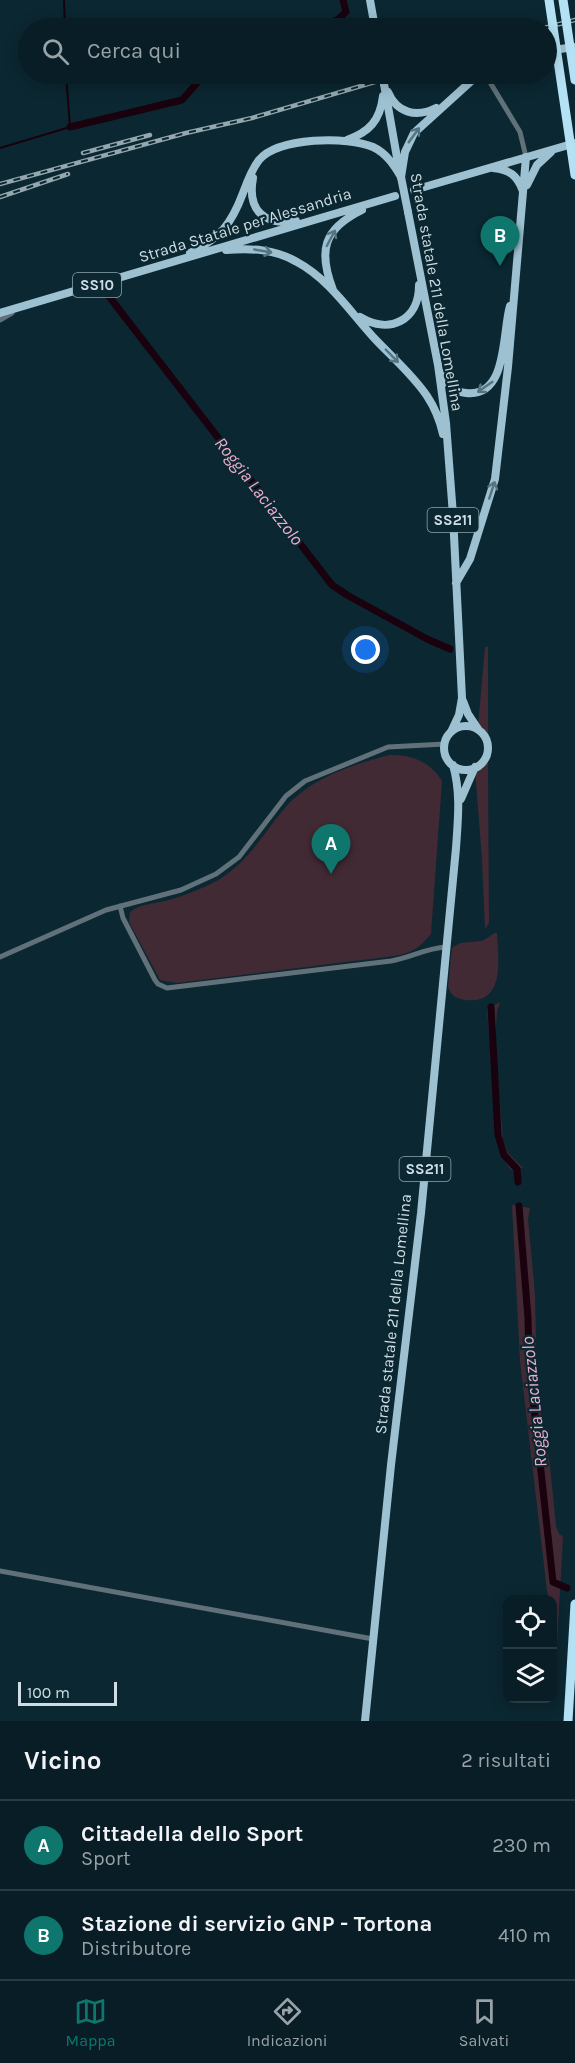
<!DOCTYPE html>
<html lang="it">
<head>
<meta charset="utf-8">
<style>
	body { margin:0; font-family:Karla,sans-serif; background:#162a32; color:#f1f3f6 }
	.controls { position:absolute; right:18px; bottom:18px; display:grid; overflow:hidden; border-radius:12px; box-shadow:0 3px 15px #0003 }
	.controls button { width:54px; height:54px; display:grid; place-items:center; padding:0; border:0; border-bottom:2px solid #293b42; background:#081d25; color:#f1f3f6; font:30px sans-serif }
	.scale { position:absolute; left:18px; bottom:15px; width:99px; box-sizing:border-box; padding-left:6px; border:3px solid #cddde3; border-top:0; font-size:16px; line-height:21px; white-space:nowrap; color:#cddde3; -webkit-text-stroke:4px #0b2731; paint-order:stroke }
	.you { position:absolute; left:366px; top:650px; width:21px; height:21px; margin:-15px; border:4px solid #fff; border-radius:50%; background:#1a73e8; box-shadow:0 0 0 9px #1a73e833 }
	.badge { display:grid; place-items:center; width:39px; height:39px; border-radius:50%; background:#0f766e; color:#fff; font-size:20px; font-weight:700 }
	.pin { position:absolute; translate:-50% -50px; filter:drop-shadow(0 2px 3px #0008) }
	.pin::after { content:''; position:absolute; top:32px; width:21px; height:18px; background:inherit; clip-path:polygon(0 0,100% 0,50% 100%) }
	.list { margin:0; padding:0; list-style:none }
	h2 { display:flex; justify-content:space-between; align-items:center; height:78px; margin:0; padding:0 24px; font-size:26px }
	h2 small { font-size:20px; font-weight:400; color:#98a2a7 }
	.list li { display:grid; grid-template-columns:39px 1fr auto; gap:18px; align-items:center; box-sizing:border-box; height:90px; padding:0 24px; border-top:2px solid #293b42 }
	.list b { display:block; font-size:22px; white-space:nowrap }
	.list p { margin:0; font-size:20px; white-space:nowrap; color:#98a2a7 }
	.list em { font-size:20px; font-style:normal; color:#98a2a7 }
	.icon { flex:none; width:33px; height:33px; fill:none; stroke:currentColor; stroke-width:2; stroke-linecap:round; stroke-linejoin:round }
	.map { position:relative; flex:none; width:575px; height:1721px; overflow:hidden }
	.search { position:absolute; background:#081d25; box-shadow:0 3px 15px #0003; left:18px; right:18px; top:18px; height:66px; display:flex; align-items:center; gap:15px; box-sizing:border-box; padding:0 21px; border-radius:33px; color:#98a2a7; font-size:22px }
	.sheet { height:258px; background:#081d25 }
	nav { display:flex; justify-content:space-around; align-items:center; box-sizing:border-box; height:84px; border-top:2px solid #293b42; background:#081d25; font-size:16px; color:#98a2a7 }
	nav a { display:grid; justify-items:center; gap:3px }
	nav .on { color:#0f766e }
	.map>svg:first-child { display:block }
	.green { fill:#422a35 }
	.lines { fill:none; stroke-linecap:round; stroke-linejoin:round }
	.stream { stroke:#19020d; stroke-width:2 }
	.canal { stroke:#19020d; stroke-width:7 }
	.minor { stroke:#607179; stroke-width:5 }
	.primary { stroke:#9dc1d1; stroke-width:8 }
	.motorway { stroke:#b5e1f4; stroke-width:9 }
	.rail-casing { stroke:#94a7ae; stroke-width:4.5 }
	.rail { stroke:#0b2731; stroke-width:2; stroke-dasharray:7; stroke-linecap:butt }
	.primary-bridge { stroke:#9dc1d1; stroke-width:8 }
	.motorway-bridge { stroke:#b5e1f4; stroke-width:9 }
	.oneway { stroke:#547481 }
	.labels { text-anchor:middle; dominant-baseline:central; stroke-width:4.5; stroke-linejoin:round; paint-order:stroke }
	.shield { fill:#0b2731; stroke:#93a6ae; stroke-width:1.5 }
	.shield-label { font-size:15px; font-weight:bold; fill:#cddde3 }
	.street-label { font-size:16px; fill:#cddde3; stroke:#0b2731 }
	.water-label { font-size:18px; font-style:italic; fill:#eeaecb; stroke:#0b2731 }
</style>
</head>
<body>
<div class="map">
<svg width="575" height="1721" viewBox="0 0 575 1721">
	<rect width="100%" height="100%" fill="#0b2731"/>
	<path class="green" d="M485,647H488V734L478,726Z
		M389,755C411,754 431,762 442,781L431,934C420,947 411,954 394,956L177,983L160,980L129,922L130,912C141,903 155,904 169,900C186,895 204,888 220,879C250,860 262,835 284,809C310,778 352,765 389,755Z
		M487,761H488L489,923L485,929L482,859L475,770Z
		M495,933H497C498,959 506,1004 466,1000C457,999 451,996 448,987L452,948L460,943L482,941Z
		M500,1002L497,1011L495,1048L503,1140L508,1153L523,1168L511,1170L502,1156L497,1142L487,1009Z
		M512,1205L530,1208L528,1219L535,1294L537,1389L550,1466L556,1526L559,1534L563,1536L557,1645L553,1646L552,1600L548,1599L520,1361Z"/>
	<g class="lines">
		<path class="stream" d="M64,0L65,28
			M0,148L70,127L66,74"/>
		<path class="canal" d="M309,28L337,20L346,12L343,0
			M70,127L182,100L205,74
			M104,290L332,585L347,595L427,639L450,649
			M491,1007L498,1135L504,1155L517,1169L518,1182
			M519,1206L528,1318L529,1361L553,1582L567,1588"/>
		<path class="minor" d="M485,74L520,132L526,157
			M0,320L12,313
			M120,906L123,918L155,980L158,984L167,988L391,961C410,958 426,948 446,947
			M0,957L106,910L181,890L216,874L239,857L286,796L305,781L388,747L445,744
			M0,1571L373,1639"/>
		<path class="primary" d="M370,0L375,28
			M546,51L575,47
			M384,84L399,169
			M388,92C397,113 416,118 436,108
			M347,140C369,132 380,121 383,96
			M493,168C510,170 517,175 523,191
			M401,177L405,152L414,133L479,74
			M253,178C247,210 264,226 296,221
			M527,185L537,165L551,152
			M414,190L575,143
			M408,212L438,365L446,423L453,515L462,698L459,715L451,732
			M226,250C251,248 275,249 297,262C329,279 351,313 375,339C392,357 413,375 427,396C435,408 440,421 443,434
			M190,253C220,238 231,225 243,193C247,182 252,169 259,160C278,137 348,136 373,147C386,153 394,165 401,177
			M333,290C318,251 323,229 362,210
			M0,313L395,196
			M360,317C390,335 419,320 419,285
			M442,373C447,385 454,392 466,393C508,398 502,333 510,306
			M456,583L470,559L495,479L508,367L526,157
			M463,701L468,714L478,729
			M444 748a22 22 0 1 1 44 0a22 22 0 1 1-44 0Z
			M461,799L475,767
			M365,1721L391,1465L421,1213L456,848C458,819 461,793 453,765"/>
		<path class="motorway" d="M568,1721L575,1604"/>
		<g class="rail-casing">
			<path id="rail" d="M544,28L575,20
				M83,153L150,135
				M0,184L186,133L252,118L402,74
				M0,197L68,174"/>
		</g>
		<use href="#rail" class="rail"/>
		<path class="primary-bridge" d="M382,74L384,84
			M401,177L408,212"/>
		<path class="motorway-bridge" d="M549,0L575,175
			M563,0L575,80"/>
	</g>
	<defs><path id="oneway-shaft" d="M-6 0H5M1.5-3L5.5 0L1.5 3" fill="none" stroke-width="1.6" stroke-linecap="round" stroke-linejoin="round" transform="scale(1.5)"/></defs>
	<g class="oneway">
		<use href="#oneway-shaft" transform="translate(414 135) rotate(-54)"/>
		<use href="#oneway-shaft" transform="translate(331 238) rotate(-62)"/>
		<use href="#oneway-shaft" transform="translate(263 251) rotate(10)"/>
		<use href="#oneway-shaft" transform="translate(392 356) rotate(46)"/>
		<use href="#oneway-shaft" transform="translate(485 387) rotate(145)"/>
		<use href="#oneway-shaft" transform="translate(492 490) rotate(-72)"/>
	</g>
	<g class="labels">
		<g class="shield">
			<rect x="73" y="273" width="48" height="24" rx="4.5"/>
			<rect x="427.5" y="508" width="51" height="24" rx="4.5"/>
			<rect x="399.5" y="1157" width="51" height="24" rx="4.5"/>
		</g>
		<g class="shield-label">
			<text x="97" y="285">SS10</text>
			<text x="453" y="520">SS211</text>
			<text x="425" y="1169">SS211</text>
		</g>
		<g class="street-label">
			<text transform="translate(245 225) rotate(-17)">Strada Statale per Alessandria</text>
			<text transform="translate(437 292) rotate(80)">Strada statale 211 della Lomellina</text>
			<text transform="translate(393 1314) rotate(-84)">Strada statale 211 della Lomellina</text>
		</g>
		<g class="water-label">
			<text transform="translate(259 491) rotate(52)">Roggia Laciazzolo</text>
			<text transform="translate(534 1402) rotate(-96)">Roggia Laciazzolo</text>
		</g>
	</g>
</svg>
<div class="controls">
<button><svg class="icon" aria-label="locate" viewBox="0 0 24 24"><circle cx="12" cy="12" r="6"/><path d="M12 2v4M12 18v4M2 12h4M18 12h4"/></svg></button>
<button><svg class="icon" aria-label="layers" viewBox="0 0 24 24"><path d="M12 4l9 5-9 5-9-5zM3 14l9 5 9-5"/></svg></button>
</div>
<div class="scale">100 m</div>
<div class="you"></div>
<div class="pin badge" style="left:331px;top:874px">A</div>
<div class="pin badge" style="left:500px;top:266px">B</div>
<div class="search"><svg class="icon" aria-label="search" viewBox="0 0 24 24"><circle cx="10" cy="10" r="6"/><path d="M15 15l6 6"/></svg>Cerca qui</div>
</div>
<section class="sheet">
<h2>Vicino<small>2 risultati</small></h2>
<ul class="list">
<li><span class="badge">A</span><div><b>Cittadella dello Sport</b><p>Sport</p></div><em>230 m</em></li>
<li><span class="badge">B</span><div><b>Stazione di servizio GNP - Tortona</b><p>Distributore</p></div><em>410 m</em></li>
</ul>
</section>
<nav>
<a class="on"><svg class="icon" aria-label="map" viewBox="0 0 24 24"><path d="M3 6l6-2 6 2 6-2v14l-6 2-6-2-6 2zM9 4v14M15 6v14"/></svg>Mappa</a>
<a><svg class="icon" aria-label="directions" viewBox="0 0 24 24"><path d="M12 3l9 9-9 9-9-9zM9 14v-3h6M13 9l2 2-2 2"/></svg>Indicazioni</a>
<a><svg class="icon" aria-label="saved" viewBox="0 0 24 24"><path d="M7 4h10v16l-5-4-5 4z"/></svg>Salvati</a>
</nav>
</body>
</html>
